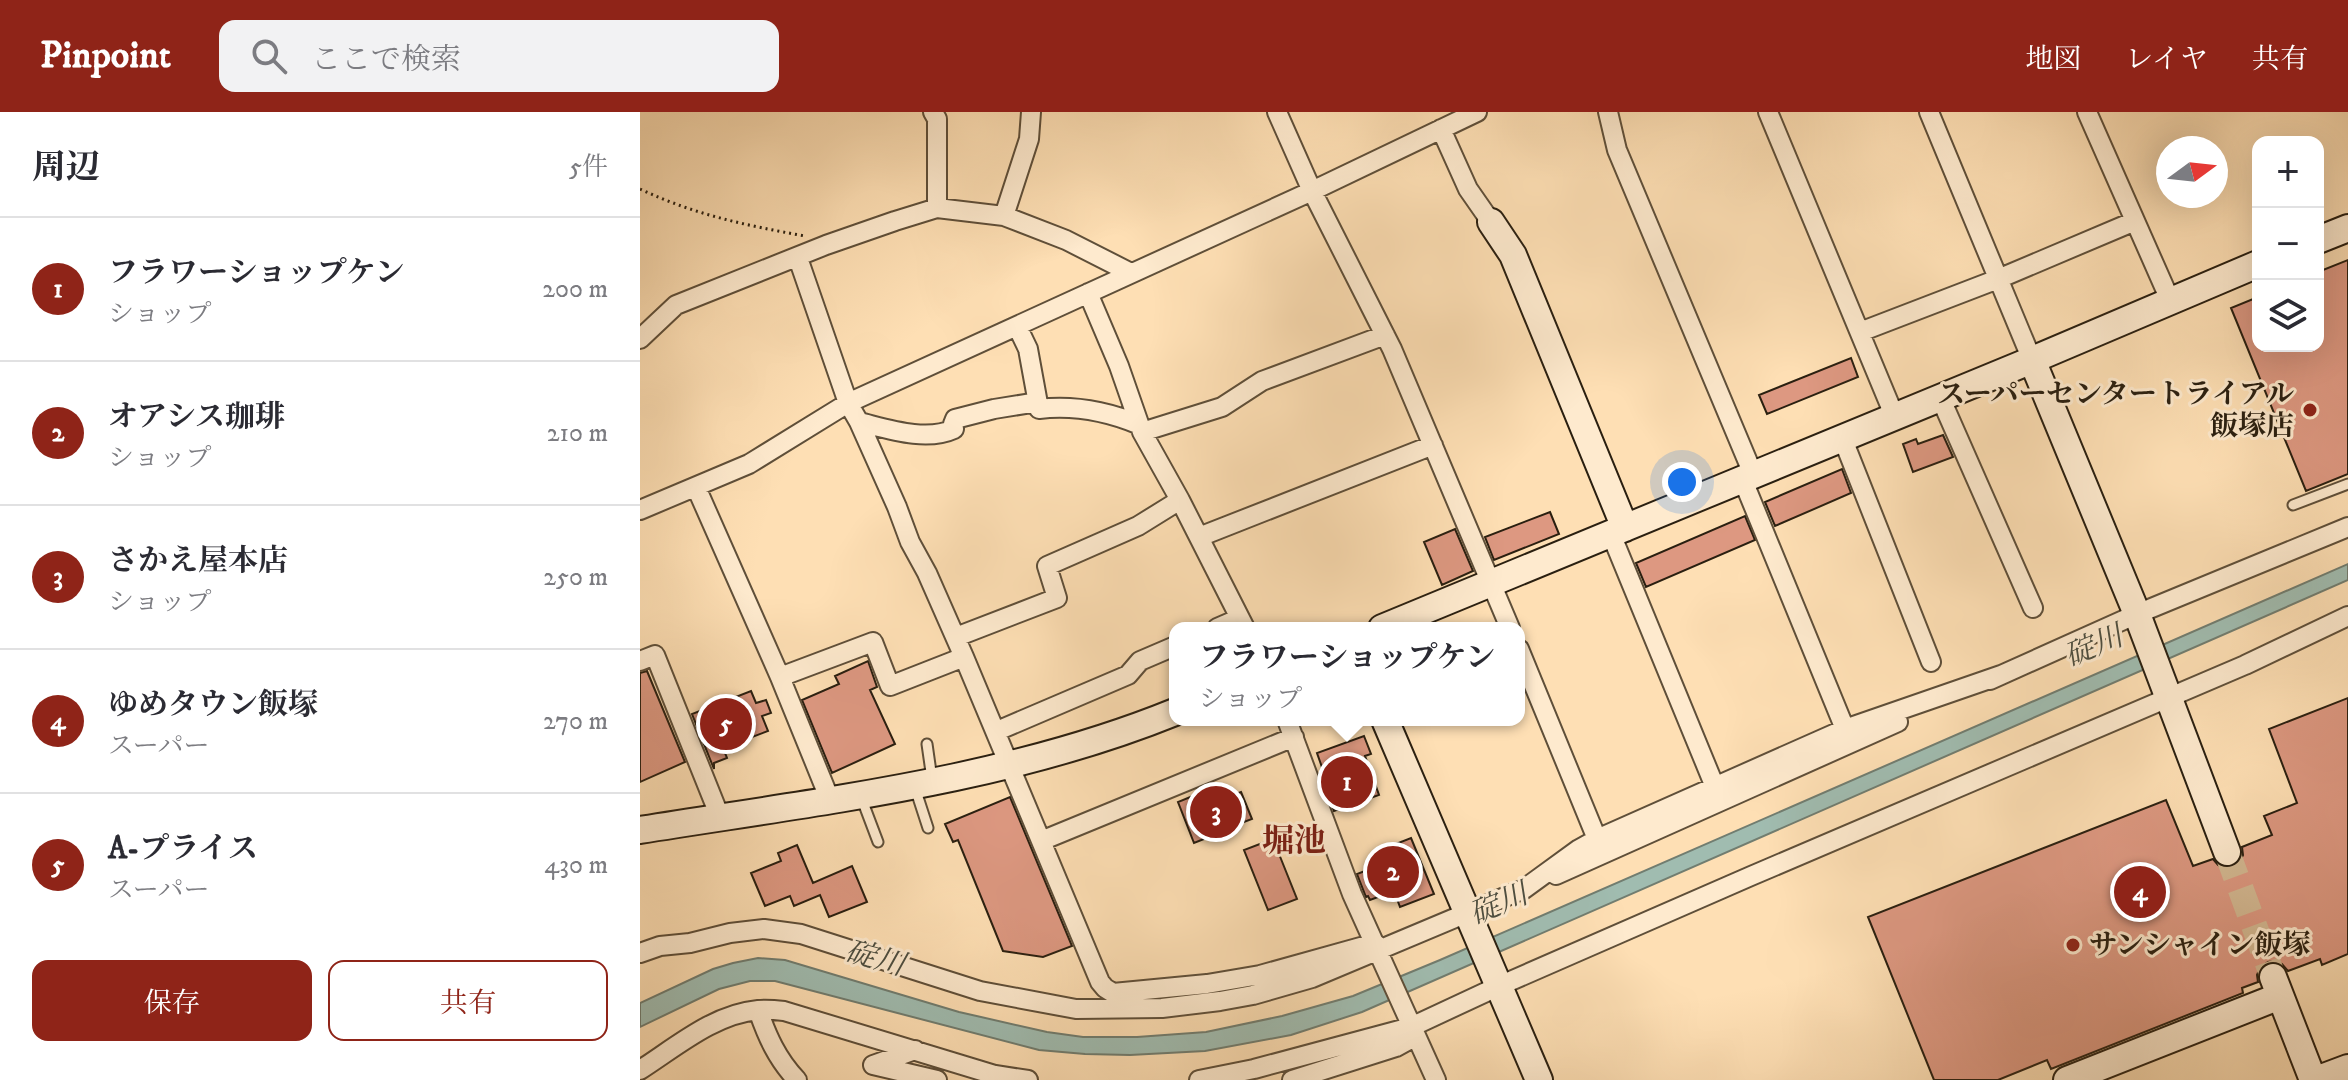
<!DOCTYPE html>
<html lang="ja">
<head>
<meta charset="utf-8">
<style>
	body { margin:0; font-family:"IM FELL DW Pica","Noto Serif JP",serif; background:#f2f2f3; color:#2b2b33 }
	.controls { position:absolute; right:24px; top:24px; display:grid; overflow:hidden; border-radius:16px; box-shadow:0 8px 32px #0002 }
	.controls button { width:72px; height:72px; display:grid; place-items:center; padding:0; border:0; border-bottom:2px solid #e1e1e2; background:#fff; color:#2b2b33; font:40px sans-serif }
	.compass { position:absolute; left:1516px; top:24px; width:72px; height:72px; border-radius:50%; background:#fff; box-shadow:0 8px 32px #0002; rotate:75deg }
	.you { position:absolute; left:1042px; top:370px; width:28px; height:28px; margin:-20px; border:6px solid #fff; border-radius:50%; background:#1a73e8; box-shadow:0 0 0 12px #1a73e833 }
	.badge { display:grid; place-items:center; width:52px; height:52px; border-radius:50%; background:#8f2418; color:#fff; font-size:26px; font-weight:700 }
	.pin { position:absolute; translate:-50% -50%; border:4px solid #fff; box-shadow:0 2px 8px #0006 }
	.popup { position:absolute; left:529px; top:510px; width:356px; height:104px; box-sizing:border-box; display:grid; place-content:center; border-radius:16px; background:#fff; filter:drop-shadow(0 2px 6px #0005); font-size:26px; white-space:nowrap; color:#7c7c81 }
	.popup b { font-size:30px; color:#2b2b33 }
	.popup::after { content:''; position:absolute; left:50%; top:100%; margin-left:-16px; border:16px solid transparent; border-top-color:#fff }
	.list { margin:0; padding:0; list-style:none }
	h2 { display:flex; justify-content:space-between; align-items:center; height:104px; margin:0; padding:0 32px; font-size:34px }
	h2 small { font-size:26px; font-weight:400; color:#7c7c81 }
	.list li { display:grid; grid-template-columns:52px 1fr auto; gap:24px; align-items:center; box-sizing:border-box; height:144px; padding:0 32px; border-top:2px solid #e1e1e2 }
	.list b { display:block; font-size:30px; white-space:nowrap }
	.list p { margin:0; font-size:26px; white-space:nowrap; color:#7c7c81 }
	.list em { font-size:26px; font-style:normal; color:#7c7c81 }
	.actions { display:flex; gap:16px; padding:24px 32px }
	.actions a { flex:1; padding:18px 0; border:2px solid #8f2418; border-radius:16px; text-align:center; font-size:28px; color:#8f2418 }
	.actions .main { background:#8f2418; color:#fff }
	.icon { flex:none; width:44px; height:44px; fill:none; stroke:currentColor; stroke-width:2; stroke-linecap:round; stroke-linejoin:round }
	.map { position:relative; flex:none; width:1708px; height:968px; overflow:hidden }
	header { display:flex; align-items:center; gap:48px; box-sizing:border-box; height:112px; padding:0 40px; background:#8f2418; color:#fff }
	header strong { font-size:38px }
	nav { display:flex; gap:44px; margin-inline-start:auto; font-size:28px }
	.search { width:560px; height:72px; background:#f2f2f3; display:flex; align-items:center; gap:20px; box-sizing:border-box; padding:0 28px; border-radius:16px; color:#7c7c81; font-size:30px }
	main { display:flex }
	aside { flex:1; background:#fff }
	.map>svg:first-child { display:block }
	.water { fill:#a0bcb0; stroke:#717d70; stroke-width:2 }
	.building { fill:#dd9881; stroke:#2a1f10; stroke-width:2 }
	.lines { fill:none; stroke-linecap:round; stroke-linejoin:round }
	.secondary-tunnel { stroke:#d4b993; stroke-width:26; stroke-dasharray:26 13; stroke-linecap:butt }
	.lane-casing { stroke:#5f4f39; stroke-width:13 }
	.street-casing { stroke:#5f4f39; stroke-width:22 }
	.secondary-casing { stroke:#2a1f10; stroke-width:30 }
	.path { stroke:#2a1f10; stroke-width:3; stroke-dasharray:2 4; stroke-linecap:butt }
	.lane { stroke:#feeace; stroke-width:9 }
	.street { stroke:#feeace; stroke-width:18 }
	.secondary { stroke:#feeace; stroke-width:26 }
	.poi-dot { fill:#8f2418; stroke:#feeace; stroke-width:3 }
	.labels { text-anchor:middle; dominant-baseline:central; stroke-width:6; stroke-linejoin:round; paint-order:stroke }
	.poi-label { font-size:28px; font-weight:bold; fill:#2a1f10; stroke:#feeace; text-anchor:end }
	.water-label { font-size:30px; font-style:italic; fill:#4d4e40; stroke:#feeace }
	.quarter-label { font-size:32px; font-weight:bold; fill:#7a1f14; stroke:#feeace }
</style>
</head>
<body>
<header>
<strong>Pinpoint</strong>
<div class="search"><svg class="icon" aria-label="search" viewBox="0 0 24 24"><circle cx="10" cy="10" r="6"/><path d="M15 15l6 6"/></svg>ここで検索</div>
<nav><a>地図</a><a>レイヤ</a><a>共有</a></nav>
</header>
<main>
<aside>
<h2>周辺<small>5件</small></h2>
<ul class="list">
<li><span class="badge">1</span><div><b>フラワーショップケン</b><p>ショップ</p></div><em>200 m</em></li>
<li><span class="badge">2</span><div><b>オアシス珈琲</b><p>ショップ</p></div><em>210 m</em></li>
<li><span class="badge">3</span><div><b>さかえ屋本店</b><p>ショップ</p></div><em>250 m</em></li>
<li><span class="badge">4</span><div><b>ゆめタウン飯塚</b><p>スーパー</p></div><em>270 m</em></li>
<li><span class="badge">5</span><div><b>A-プライス</b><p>スーパー</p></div><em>430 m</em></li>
</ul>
<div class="actions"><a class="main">保存</a><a>共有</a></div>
</aside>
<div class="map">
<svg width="1708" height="968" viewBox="0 0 1708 968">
	<rect width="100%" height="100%" fill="#fedfb4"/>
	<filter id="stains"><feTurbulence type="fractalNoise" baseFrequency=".0025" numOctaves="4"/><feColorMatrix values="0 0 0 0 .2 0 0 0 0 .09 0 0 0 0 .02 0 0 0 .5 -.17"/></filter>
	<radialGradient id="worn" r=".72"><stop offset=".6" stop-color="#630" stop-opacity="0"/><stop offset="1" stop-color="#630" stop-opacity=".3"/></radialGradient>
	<path class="water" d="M1708,452V468L722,900L651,923L565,939L490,943L445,942L399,938L135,869H110L79,877L0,915V891L73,857L93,851L118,846L145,848L319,900L407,920L443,925H497L566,920L642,904L713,884L800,848Z"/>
	<path class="building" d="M1708,148V362L1666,379L1591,196L1618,185V234H1678V160Z
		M1211,246L1218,265L1127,302L1119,283Z
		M1303,323L1313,345L1273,360L1263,332L1276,327L1278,332Z
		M1202,357L1211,381L1135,414L1125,390Z
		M910,400L919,422L854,448L845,425Z
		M1105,404L1115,428L1006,475L996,451Z
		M815,417L833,459L802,473L784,430Z
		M228,549L237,575L230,578L255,632L192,661L162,588L199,572L195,564Z
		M7,559L45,650L0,670V561Z
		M111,579L116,591L126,588L131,601L122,604L128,619L83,636L87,646L74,651V657L52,602Z
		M1708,586V842L1682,853L1680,847L1648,859L1642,852L1635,849L1628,850L1620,856L1617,863L1618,870L1602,876L1603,881L1411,957L1407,948L1358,968H1294L1228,805L1526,688L1553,754L1573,747L1578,753L1584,756L1593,755L1599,751L1603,743L1602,735L1632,723L1624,704L1657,691L1629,617Z
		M724,624L731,642L725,644L739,683L694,699L680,662L684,661L677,641Z
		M601,680L612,707L585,717L587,724L577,727L574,723L554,731L538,690L560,681L565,694Z
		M370,685L432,834L403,845L363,839L318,728L313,730L305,712Z
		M771,726L794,782L760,795L754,779L730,788L728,784L726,785L717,762L753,748L748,735Z
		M633,727L657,787L628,798L604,738Z
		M157,733L173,771L212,754L227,790L189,805L180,783L154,794L150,784L125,794L111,761L141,749L138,741Z"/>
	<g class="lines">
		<path class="secondary-tunnel" d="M1587,740L1633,865"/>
		<g class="lane-casing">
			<path id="lane" d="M1653,393L1708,372
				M287,632L292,667
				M275,676L288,716
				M221,685L238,730"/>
		</g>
		<g class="street-casing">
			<path id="street" d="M293,0L297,7V96
				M637,0L672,79L752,237L870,516
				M968,0L977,38L1113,362
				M1128,0L1254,303
				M1289,0L1392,248
				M1447,0L1530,188
				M801,17L828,77L851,110
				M364,104L389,27L391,0
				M158,146L208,291L219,310L257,395L270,430L287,461L324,545L460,870L465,876L473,881L567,872L620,863L735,831
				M448,181L479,254L502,320L540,388L605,516
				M377,214L388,237L399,297C433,293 469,300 500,313
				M1220,220L1358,167L1495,109
				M0,227L36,193L186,133L255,109L297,96L364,104L426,128L491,161
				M1300,285L1393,496
				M219,310C248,317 286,330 314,317L313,312L315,307L354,297L398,290
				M502,320L582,295L622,269L745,223
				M1202,325L1291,550
				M1102,366L1205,617
				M56,375L140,565L190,688
				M0,398L109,352L208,291L672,79L837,0
				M971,422L1075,675
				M559,425L793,333
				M577,516L600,506
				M316,525L417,486L407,454L498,414L540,388
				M879,537L957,727
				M0,549L15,543L80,705
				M140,565L233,530L250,574L324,545
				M1350,568L1497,502L1708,415
				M647,608L712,782L796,968
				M357,619L488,563L500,549L535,534
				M401,729L654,625
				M916,763L1258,610
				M0,841L20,834L50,831L90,821L124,817L161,822L340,879L436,897L522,896L580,889L613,883L672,866L884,777L939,737L957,727L1205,617L1361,563
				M118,898C127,924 137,947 157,968
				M275,938L233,953L297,968
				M0,958C36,935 74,902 118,898C127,897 136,898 144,899L355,963L388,968
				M559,968L614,957L771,915L859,874L1111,764L1605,553L1708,504
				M652,968L756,935L776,924"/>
		</g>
		<g class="secondary-casing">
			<path id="secondary" d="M851,110L873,143L985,416
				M1678,128L1708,116
				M1392,248L1497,502L1587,740
				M742,516L1392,248L1618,152
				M745,608L899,968
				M0,718C180,689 365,669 535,600
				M1633,865L1673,968
				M1427,968L1640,884
				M1676,968L1708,956"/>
		</g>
		<path class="path" d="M0,77C56,103 104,113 165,124"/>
		<use href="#lane" class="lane"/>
		<use href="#street" class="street"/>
		<use href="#secondary" class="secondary"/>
	</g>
	<g class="poi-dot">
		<circle cx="1670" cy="298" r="8"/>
		<circle cx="1433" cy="833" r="8"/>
	</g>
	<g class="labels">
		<g class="poi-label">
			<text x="1654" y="282">スーパーセンタートライアル<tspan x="1654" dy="32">飯塚店</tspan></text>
			<text x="1449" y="833" text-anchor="start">サンシャイン飯塚</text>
		</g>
		<g class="water-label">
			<text transform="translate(1454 535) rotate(-23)">碇川</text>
			<text transform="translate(859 793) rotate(-23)">碇川</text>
			<text transform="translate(235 847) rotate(15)">碇川</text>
		</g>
		<g class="quarter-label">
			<text x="654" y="730">堀池</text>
		</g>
	</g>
	<rect width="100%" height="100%" filter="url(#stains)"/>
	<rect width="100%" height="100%" fill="url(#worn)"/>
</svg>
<div class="controls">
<button>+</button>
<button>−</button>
<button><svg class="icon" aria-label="layers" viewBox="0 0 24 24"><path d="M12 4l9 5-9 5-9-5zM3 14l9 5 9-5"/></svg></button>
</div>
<svg class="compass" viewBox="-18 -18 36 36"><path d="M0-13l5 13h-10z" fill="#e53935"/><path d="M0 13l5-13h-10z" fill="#7c7c81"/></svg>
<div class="you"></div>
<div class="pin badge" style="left:707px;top:670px">1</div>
<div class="popup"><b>フラワーショップケン</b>ショップ</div>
<div class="pin badge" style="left:753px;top:760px">2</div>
<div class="pin badge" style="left:576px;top:700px">3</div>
<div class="pin badge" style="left:1500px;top:780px">4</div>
<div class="pin badge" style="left:86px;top:612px">5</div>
</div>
</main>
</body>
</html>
